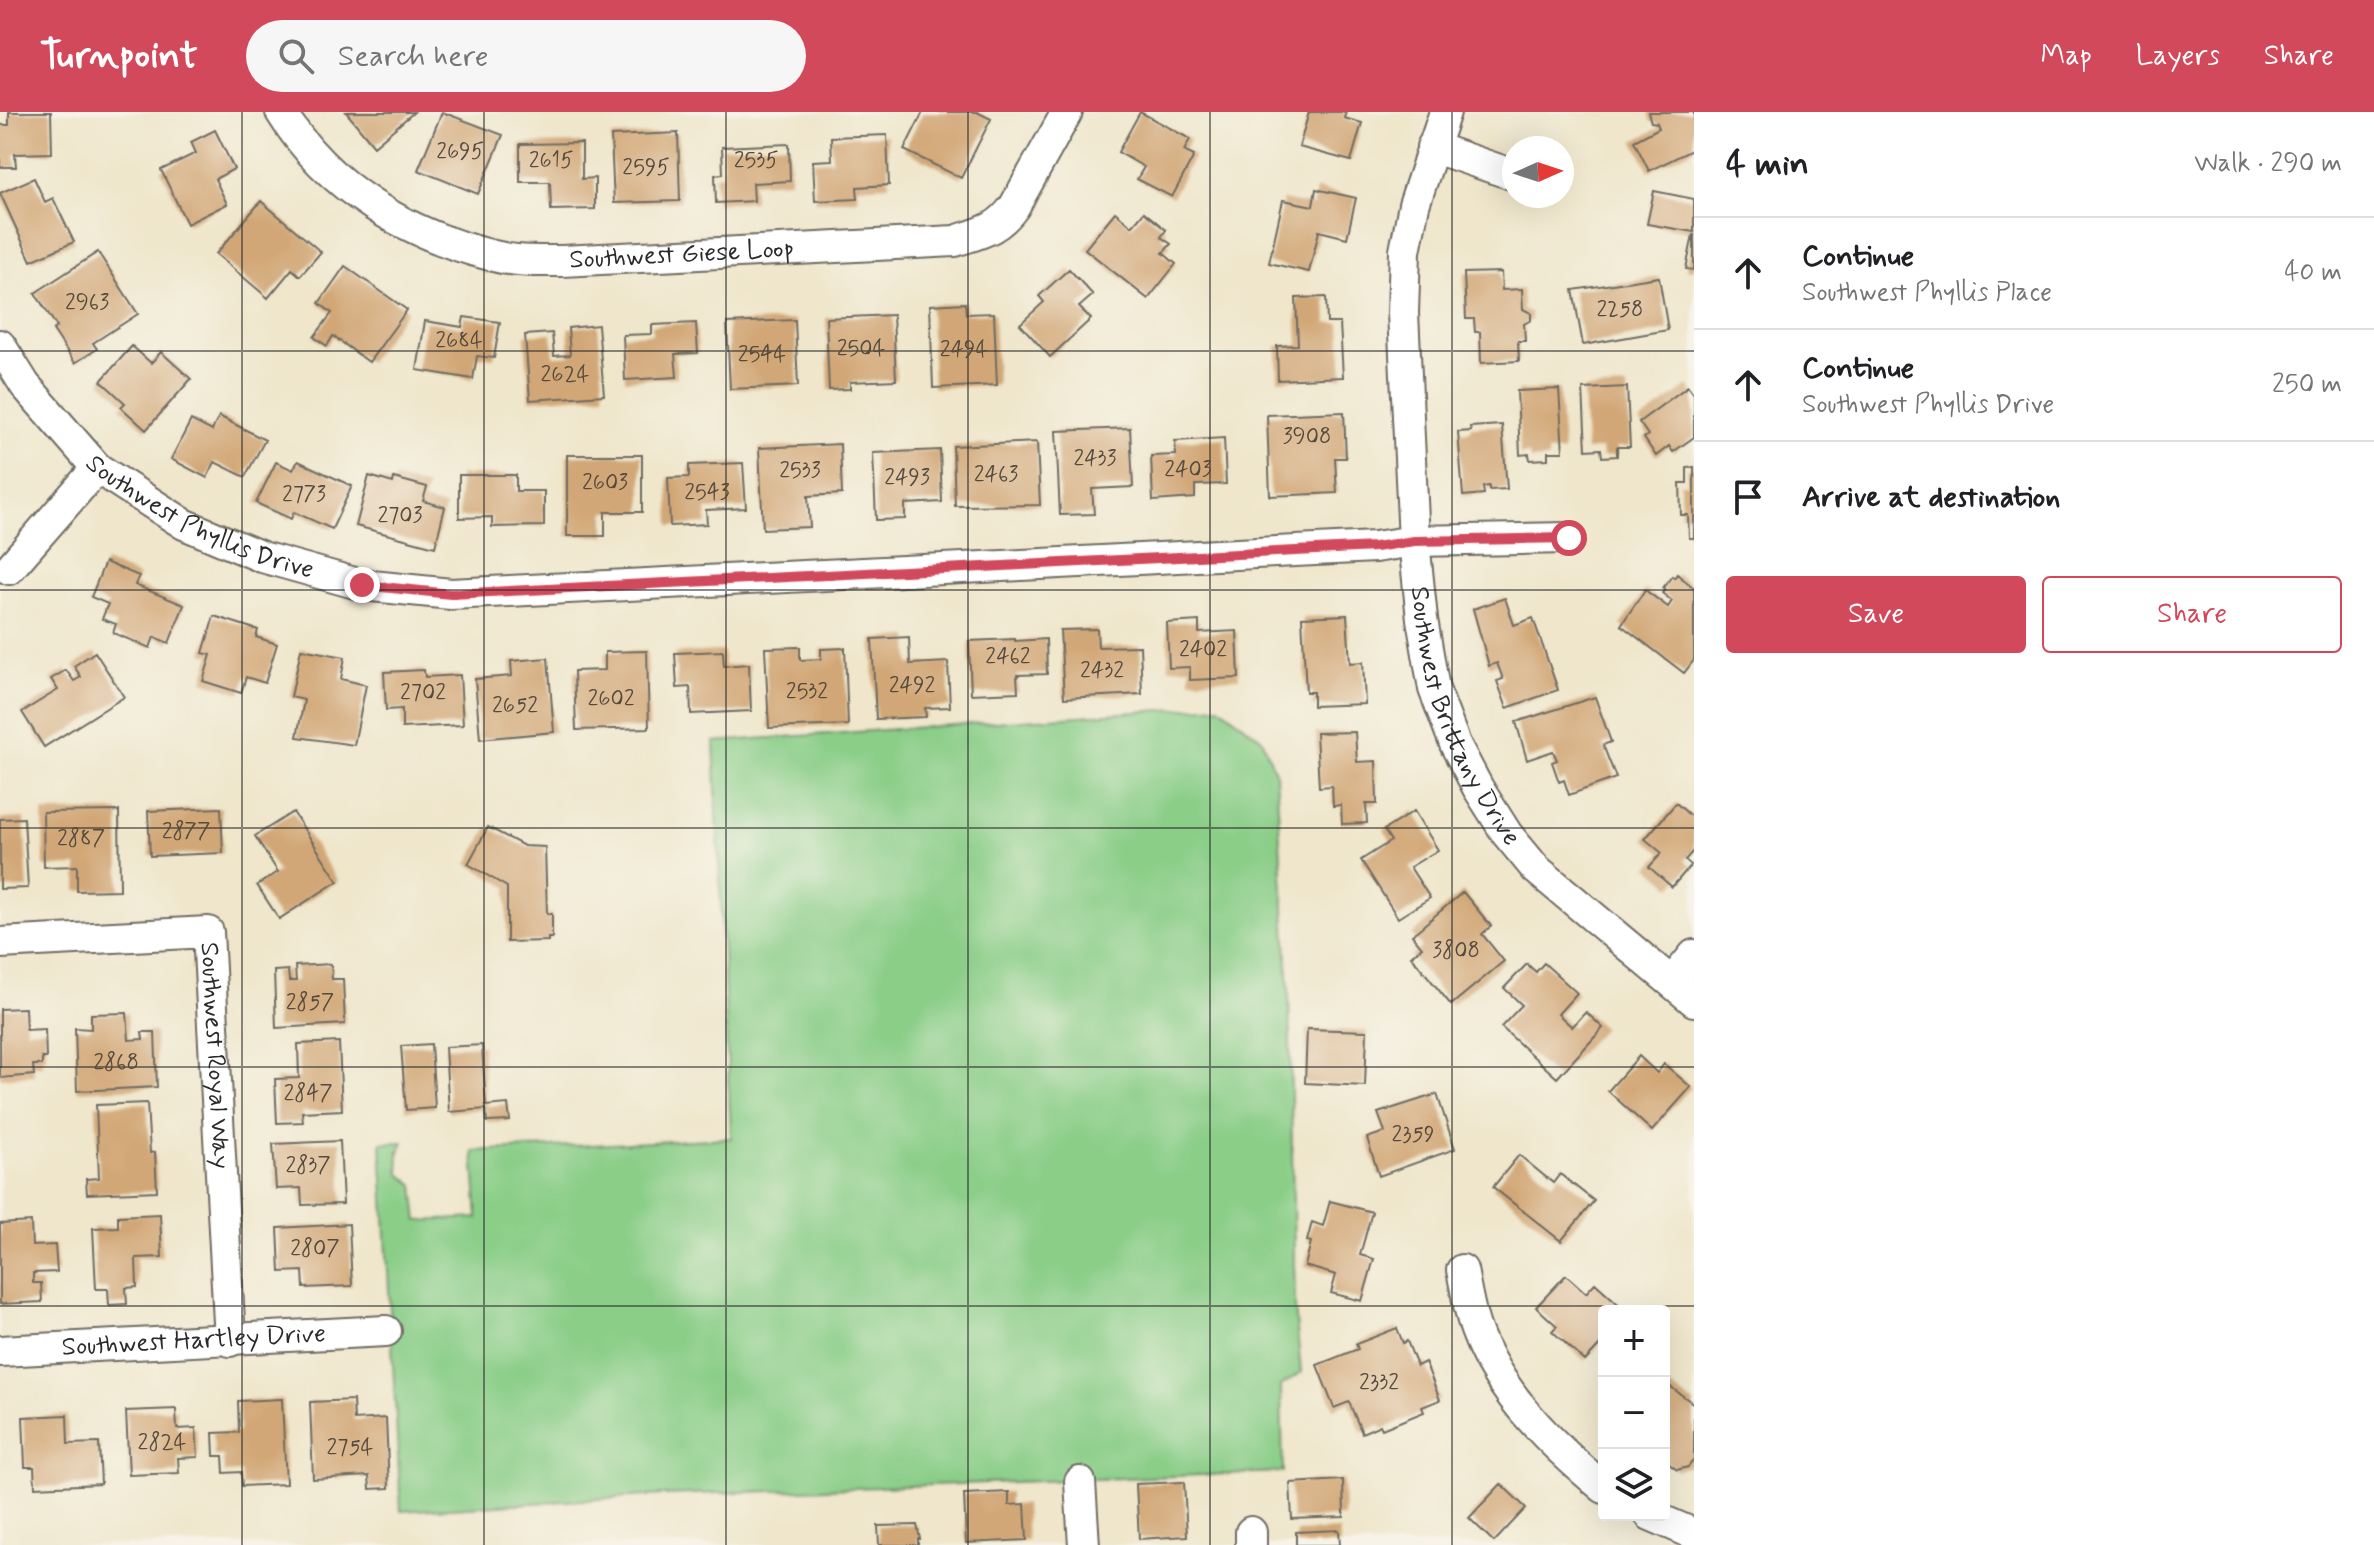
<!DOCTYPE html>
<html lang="en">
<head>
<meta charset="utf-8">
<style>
	body { margin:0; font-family:Mynerve,sans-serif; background:#f6f6f6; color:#202124 }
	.controls { position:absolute; right:24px; bottom:24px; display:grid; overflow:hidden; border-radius:8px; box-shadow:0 8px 32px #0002 }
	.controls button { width:72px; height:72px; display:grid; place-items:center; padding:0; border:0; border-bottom:2px solid #e0e0e0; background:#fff; color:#202124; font:40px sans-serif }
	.compass { position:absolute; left:1502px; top:24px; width:72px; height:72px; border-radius:50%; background:#fff; box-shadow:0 8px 32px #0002; rotate:87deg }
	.stop { position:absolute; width:24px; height:24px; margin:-18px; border:6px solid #d1495b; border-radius:50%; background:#fff }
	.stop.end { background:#d1495b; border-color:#fff; box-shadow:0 2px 8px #0008 }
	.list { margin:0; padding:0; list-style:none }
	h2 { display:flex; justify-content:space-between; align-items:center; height:104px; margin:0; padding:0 32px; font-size:34px }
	h2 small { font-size:26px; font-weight:400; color:#757577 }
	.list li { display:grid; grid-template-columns:52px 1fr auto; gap:24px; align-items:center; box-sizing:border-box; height:112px; padding:0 32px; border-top:2px solid #e0e0e0 }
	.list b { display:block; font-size:30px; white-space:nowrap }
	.list p { margin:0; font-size:26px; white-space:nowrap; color:#757577 }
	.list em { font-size:26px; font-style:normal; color:#757577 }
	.actions { display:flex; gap:16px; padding:24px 32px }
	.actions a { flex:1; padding:18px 0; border:2px solid #d1495b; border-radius:8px; text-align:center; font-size:28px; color:#d1495b }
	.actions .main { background:#d1495b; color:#fff }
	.icon { flex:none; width:44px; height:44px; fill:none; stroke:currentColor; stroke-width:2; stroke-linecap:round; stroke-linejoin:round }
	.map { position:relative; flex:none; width:1694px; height:1433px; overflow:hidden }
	header { display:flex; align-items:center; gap:48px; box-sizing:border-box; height:112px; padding:0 40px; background:#d1495b; color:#fff }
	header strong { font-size:38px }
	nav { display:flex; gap:44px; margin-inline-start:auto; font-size:28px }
	.search { width:560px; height:72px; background:#f6f6f6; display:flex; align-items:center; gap:20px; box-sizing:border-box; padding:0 28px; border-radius:44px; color:#757577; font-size:30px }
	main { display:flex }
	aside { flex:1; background:#fff }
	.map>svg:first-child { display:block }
	.green { fill:#8ace88; stroke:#5a7c5a; stroke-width:2 }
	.building { fill:#d2a777 }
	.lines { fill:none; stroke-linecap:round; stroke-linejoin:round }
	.minor-casing { stroke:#706c63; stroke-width:34 }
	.minor { stroke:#fff; stroke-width:30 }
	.route { stroke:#d1495b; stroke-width:10 }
	.grid { fill:none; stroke:#2b2b2b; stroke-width:2; stroke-opacity:0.55 }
	.labels { text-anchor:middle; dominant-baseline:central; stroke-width:6; stroke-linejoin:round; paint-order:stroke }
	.number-label { font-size:22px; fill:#554a3e }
	.street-label { font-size:26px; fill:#2b2b2b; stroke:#f7f3e8 }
</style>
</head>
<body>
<header>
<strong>Turnpoint</strong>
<div class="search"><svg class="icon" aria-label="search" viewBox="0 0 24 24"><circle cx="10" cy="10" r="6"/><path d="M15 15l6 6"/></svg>Search here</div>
<nav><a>Map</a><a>Layers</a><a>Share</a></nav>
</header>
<main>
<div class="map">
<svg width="1694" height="1433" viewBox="0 0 1694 1433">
	<rect width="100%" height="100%" fill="#f7f3e8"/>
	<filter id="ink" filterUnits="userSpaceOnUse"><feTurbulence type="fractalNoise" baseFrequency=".0125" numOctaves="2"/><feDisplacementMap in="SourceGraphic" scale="16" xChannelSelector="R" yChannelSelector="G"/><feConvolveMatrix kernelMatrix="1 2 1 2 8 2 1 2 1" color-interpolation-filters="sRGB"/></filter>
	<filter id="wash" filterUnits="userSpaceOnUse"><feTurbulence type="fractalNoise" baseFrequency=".006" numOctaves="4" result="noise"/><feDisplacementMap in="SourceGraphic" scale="32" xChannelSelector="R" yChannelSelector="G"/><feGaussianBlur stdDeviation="1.8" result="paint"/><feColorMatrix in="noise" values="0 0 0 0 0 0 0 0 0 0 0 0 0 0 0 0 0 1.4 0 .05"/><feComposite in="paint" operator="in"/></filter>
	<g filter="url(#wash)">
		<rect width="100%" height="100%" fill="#efe6cb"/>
		<path class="green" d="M1219,594L1262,627L1276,662L1289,878L1295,1196L1301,1260L1281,1274L1283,1360L664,1383L401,1399L381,1031L403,1030L398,1043L400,1062L414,1073L418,1109L478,1106L473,1039L731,1026L714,630Z"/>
		<g id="blocks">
			<path class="building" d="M9,0H51L52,41L15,42L16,55H0V13H9Z
				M346,0H414L374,34Z
				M442,0L503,23L478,82L418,58Z
				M923,0H977L991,7L961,66L904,38Z
				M1140,0L1190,27L1184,39L1194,44L1172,85L1137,67L1144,55L1118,40Z
				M1309,0H1346L1344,6L1362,11L1351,49L1299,35Z
				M1648,0H1694V37L1649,59L1634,29L1659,16L1657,11L1651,10Z
				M215,18L234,57L215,67L227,92L187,112L161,58L196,41L191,30Z
				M678,21L680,89L614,91L611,24Z
				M887,23L889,73L857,75L858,87L815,89L813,49L832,48L831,25Z
				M582,31V67L595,66V97L551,98L550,70H520V32Z
				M789,32L790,69L753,71L754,89L716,91L715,63L723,62L722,35Z
				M34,66L45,90L53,86L74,130L31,149L0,81Z
				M1316,77L1356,86L1347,126L1319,119L1309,160L1269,151L1283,88L1313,94Z
				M1654,79L1694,87V120L1647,112Z
				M261,89L321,140L300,164L292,157L268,186L216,142Z
				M1115,100L1132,114L1144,100L1166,118L1161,125L1171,132L1163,141L1176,152L1148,187L1085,137Z
				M1693,123H1694V158L1686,157Z
				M98,140L138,202L93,231L97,237L75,251L53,218L57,215L35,181Z
				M345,154L407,198L369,250L333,224L327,234L314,225L332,201L319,191Z
				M1069,157L1093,183L1079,195L1091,207L1050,245L1020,212L1044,190L1039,184Z
				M1501,160L1502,178L1522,177L1523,197L1531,201V208L1524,212L1525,229H1518L1519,249L1481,251L1480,220H1475L1474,207H1466L1464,161Z
				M1659,165L1668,218L1583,233L1573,178Z
				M1326,185L1327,211H1340L1343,265L1278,268L1277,234L1298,233L1296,186Z
				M965,191L966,202L994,201L997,273L933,276L930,193Z
				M893,203L896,268L850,270V277L829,278L826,206Z
				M464,205L500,210L494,246L477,244L473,267L417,258L425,209L462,215Z
				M795,208L798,274L730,277L727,211Z
				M696,211L698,241L675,242L677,265L625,268L623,223L652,222V213Z
				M598,213L604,283L530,288L525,223L552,221L554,244L570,243L568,216Z
				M132,234L151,251L161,240L191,267L146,318L121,295L125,291L101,269Z
				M1688,274L1694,282V325L1673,340L1669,334L1656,344L1644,326L1648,323L1639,310Z
				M1627,275L1630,335H1617V344L1602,345L1601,337L1586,338L1583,277Z
				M1559,277L1563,340H1548V347L1530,348L1529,342L1520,343L1517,279Z
				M1344,300L1346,346H1335L1337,381L1270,384L1267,303Z
				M219,304L265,328L245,365L215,350L207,366L171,347L191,308L212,319Z
				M1502,313L1507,377L1489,378V374L1483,375L1484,382L1463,384L1458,320L1471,319L1470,315Z
				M1130,316L1133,375L1092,377L1094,402L1060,403L1056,319Z
				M1224,326L1226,372L1195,373V386L1153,389L1151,344L1176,343L1175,329Z
				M1037,330L1040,393L955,394L953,334Z
				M840,332L842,382L808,384L810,415L763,417L759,336Z
				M940,338L942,390L905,392V407L876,408L873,341Z
				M567,343H642V400H605V424H567Z
				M298,349L352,374L332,417L294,400L291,407L256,391L276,350L293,358Z
				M743,351L746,396L706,398L707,412L670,414L668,366L689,365V353Z
				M1694,355V426H1689L1688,403H1681L1680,371H1687V356Z
				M459,363H516V379H544V414L492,415V405L459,406Z
				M369,364L393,371L394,366L427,375L423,389L445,395L435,435L356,414Z
				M105,450L139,464L135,473L184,493L169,531L154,525L150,536L113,521L116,512L102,507L108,492L91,485Z
				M1677,462L1694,476V548L1684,561L1621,513L1645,478L1668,495L1672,489L1662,481L1665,478L1663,476L1672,464L1674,466Z
				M1505,486L1514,513L1533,506L1558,578L1507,596L1497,569L1503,567L1497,551L1489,554L1473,497Z
				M1347,503L1350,551L1363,550L1365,592L1313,594V580H1306L1302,505Z
				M214,504L258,518L256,525L277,532L265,571L246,565L241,581L203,569L211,543L203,541Z
				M1199,509V521L1237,519L1239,566L1190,568V555L1169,556L1167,511Z
				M1097,517L1098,535L1140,534L1142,582L1064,586L1060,518Z
				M909,525L910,552L948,550L950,595L925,596L926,605L876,607L872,527Z
				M1015,527V529L1046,527L1047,562L1017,563L1018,580L971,582L969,529Z
				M800,535V548L821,547V537L845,536L848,613L769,616L765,536Z
				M301,537L345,545L341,567L366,573L354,633L297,625L304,588L291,585Z
				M647,539L649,616L576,618L574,559L605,558V540Z
				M723,539L724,554L749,552L751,599L691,602L690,575L677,576L675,541Z
				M95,540L124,585L44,635L22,600L58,578L51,567L66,558L74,569L81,565L74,554Z
				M548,546L554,620L480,627L475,567L512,564L511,549Z
				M424,558L425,565L460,563L463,613L402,616V597L386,598L384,560Z
				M1595,585L1611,630L1603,633L1616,666L1569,683L1564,668L1559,670L1552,650L1557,648L1553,639L1527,648L1516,610Z
				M1355,620L1357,650L1376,649L1377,692H1366L1367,711L1342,712L1341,693L1333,694L1332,674L1319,675L1316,621Z
				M1676,691L1694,707V738L1685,748L1691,753L1672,775L1649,755L1662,741L1645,727Z
				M221,696L223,741L150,744L148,699Z
				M119,699L120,778L77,779V754L44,755L43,700Z
				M1414,699L1438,738L1410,755L1430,786L1398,806L1361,748L1391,729L1384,718Z
				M293,700L338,769L279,807L257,773L278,760L255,724Z
				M24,706L28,776L0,777V707Z
				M488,715L524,734L545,735L547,802H552V826H548V829L507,830V775L468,752Z
				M1463,780L1491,814L1482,822L1504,849L1451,893L1411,844L1422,835L1412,823Z
				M1544,851L1577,881L1558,902L1572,915L1586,900L1603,916L1557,966L1501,915L1522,893L1504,876L1527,852L1536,860Z
				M331,852L332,867H343L345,912L276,916L274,859L288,858L289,869H296L295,854Z
				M25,896L26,918L45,917L46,946H42V953H33L34,963L0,966V897Z
				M127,901L129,928L143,927L142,920H155L157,975L77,979L75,916L91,917V902Z
				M1307,917L1367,919L1365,974L1305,971Z
				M339,930L342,998L302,1000L303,1010L277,1011L275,967L299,966L298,932Z
				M431,932L435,996L406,998L401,934Z
				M482,933L486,994L508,992L510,1009L487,1010L486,997L449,1000L445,935Z
				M1639,944L1657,961L1664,952L1691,975L1652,1019L1608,979Z
				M1437,982L1455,1037L1379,1064L1367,1026L1385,1020L1378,1001Z
				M147,991L150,1041L155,1040L157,1079L87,1082L86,1067L99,1066L96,993Z
				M340,1029L343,1092L302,1093L301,1076L276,1077L273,1032Z
				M1519,1043L1553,1071L1560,1062L1594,1089L1561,1129L1493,1075Z
				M1330,1089L1372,1100L1360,1143L1374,1147L1362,1189L1331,1181L1336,1163L1305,1154L1311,1130L1307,1129L1312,1110L1323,1114Z
				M160,1102L162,1145L136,1146L137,1175L126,1176L127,1192L109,1193L108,1177H96L93,1116L118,1115V1104Z
				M31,1110L32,1134L55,1133L57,1160L33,1161V1171H41L42,1190L0,1192V1112Z
				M349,1112L352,1174L304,1176L303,1159L280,1160L278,1116Z
				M1566,1163L1586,1181L1595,1171L1626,1199H1604V1229L1585,1249L1552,1219L1557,1214L1536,1195Z
				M1397,1216L1403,1231L1407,1229L1417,1254L1425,1250L1440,1288L1422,1295L1424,1300L1382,1317L1380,1313L1362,1321L1349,1290L1334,1296L1317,1253L1358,1237L1356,1232Z
				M1664,1270L1694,1292V1348L1688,1355L1677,1358L1664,1348Z
				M282,1287L286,1372L242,1374L241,1360L224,1361L223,1344H214L213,1321L239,1320L238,1289Z
				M353,1288L354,1308L386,1306L389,1376L370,1377L369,1364L313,1367L310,1290Z
				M176,1297L177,1317L196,1316L198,1345L178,1346L179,1361L129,1363L126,1299Z
				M67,1303L68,1332L99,1331L101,1372L35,1375L34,1355H25L23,1305Z
				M1343,1368L1344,1405L1292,1407L1290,1371Z
				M1184,1370L1187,1424L1139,1427L1136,1372Z
				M1501,1372L1526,1396L1494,1430L1469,1406Z
				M1009,1380V1393L1025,1392L1027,1428L966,1431L964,1382Z
				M917,1413L920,1427H918V1433H879L878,1414Z
				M1339,1418L1340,1433H1296V1420Z"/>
		</g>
	</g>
	<g filter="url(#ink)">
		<use href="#blocks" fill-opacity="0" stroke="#706c63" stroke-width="2"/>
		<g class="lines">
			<g class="minor-casing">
				<g id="minor">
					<path id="s1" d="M281,0C328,77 408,123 494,144C516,150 540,149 562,149L955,129C982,120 997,118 1014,95L1067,0"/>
					<path id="s2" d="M1445,0L1414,93L1405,139L1403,201L1414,429L1422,507L1434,577L1455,632L1478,676L1507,722L1536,757L1694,889"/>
					<path d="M1432,35L1514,63"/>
					<path id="s3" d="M0,233L25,273L97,356L184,412L262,445L362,473L451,482L1375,435L1414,429L1569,426"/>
					<path d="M9,457L97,356"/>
					<path id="s4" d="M0,831L208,820L230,1229"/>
					<path d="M1672,870L1694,843"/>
					<path d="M1462,1158C1466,1177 1469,1199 1476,1218C1500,1283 1552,1333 1604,1376"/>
					<path id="s5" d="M0,1239L386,1219"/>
					<path d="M1080,1370L1084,1433"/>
					<path d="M1650,1403L1694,1422"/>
					<path d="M1251,1420V1433"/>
				</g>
			</g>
			<use href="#minor" class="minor"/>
		</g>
	</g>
	<g class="lines" filter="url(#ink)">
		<path class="route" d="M362,473L451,482L1375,435L1414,429L1569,426"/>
	</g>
	<path class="grid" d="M242,0V1433M484,0V1433M726,0V1433M968,0V1433M1210,0V1433M1452,0V1433M0,239H1694M0,478H1694M0,716H1694M0,955H1694M0,1194H1694"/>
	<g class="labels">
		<g class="number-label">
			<text x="460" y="40">2695</text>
			<text x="551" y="49">2615</text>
			<text x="756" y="49">2535</text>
			<text x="646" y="56">2595</text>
			<text x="87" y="191">2963</text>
			<text x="1620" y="198">2258</text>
			<text x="459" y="229">2684</text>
			<text x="861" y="237">2504</text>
			<text x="964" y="238">2494</text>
			<text x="762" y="243">2544</text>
			<text x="565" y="263">2624</text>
			<text x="1307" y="325">3908</text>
			<text x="1095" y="347">2433</text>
			<text x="1188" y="358">2403</text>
			<text x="800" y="359">2533</text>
			<text x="996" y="363">2463</text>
			<text x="907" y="366">2493</text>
			<text x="605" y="371">2603</text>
			<text x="707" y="381">2543</text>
			<text x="304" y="383">2773</text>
			<text x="400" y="404">2703</text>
			<text x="1203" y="538">2402</text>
			<text x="1008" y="545">2462</text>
			<text x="1102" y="559">2432</text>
			<text x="912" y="574">2492</text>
			<text x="807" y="580">2532</text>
			<text x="423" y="581">2702</text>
			<text x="611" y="587">2602</text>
			<text x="515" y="594">2652</text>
			<text x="186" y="720">2877</text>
			<text x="81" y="727">2887</text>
			<text x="1456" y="839">3808</text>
			<text x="310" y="891">2857</text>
			<text x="116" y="951">2868</text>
			<text x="308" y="982">2847</text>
			<text x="1413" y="1023">2359</text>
			<text x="308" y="1054">2837</text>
			<text x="315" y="1137">2807</text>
			<text x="1379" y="1271">2332</text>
			<text x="162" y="1331">2824</text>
			<text x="350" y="1336">2754</text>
		</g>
		<g class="street-label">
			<text stroke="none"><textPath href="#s1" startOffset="452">Southwest Giese Loop</textPath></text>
			<text stroke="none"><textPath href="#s3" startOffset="272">Southwest Phyllis Drive</textPath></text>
			<text stroke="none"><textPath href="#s2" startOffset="620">Southwest Brittany Drive</textPath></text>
			<text stroke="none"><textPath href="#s4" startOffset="332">Southwest Royal Way</textPath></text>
			<text stroke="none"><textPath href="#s5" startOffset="194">Southwest Hartley Drive</textPath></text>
		</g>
	</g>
</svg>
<div class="controls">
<button>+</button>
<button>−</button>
<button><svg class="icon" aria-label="layers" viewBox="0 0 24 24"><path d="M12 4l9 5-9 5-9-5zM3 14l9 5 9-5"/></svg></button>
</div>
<svg class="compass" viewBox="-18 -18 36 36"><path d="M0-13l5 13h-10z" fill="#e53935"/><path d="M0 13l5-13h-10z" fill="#757577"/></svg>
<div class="stop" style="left:1569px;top:426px"></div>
<div class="stop end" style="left:362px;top:473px"></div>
</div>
<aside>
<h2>4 min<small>Walk · 290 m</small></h2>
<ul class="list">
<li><svg class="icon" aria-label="ahead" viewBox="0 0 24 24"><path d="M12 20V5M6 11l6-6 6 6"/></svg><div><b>Continue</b><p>Southwest Phyllis Place</p></div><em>40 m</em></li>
<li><svg class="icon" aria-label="ahead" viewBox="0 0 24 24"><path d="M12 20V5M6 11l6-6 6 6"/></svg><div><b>Continue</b><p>Southwest Phyllis Drive</p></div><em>250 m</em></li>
<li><svg class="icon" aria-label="arrive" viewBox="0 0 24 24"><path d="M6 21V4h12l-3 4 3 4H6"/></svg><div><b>Arrive at destination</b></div></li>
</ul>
<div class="actions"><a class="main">Save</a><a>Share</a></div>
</aside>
</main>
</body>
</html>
